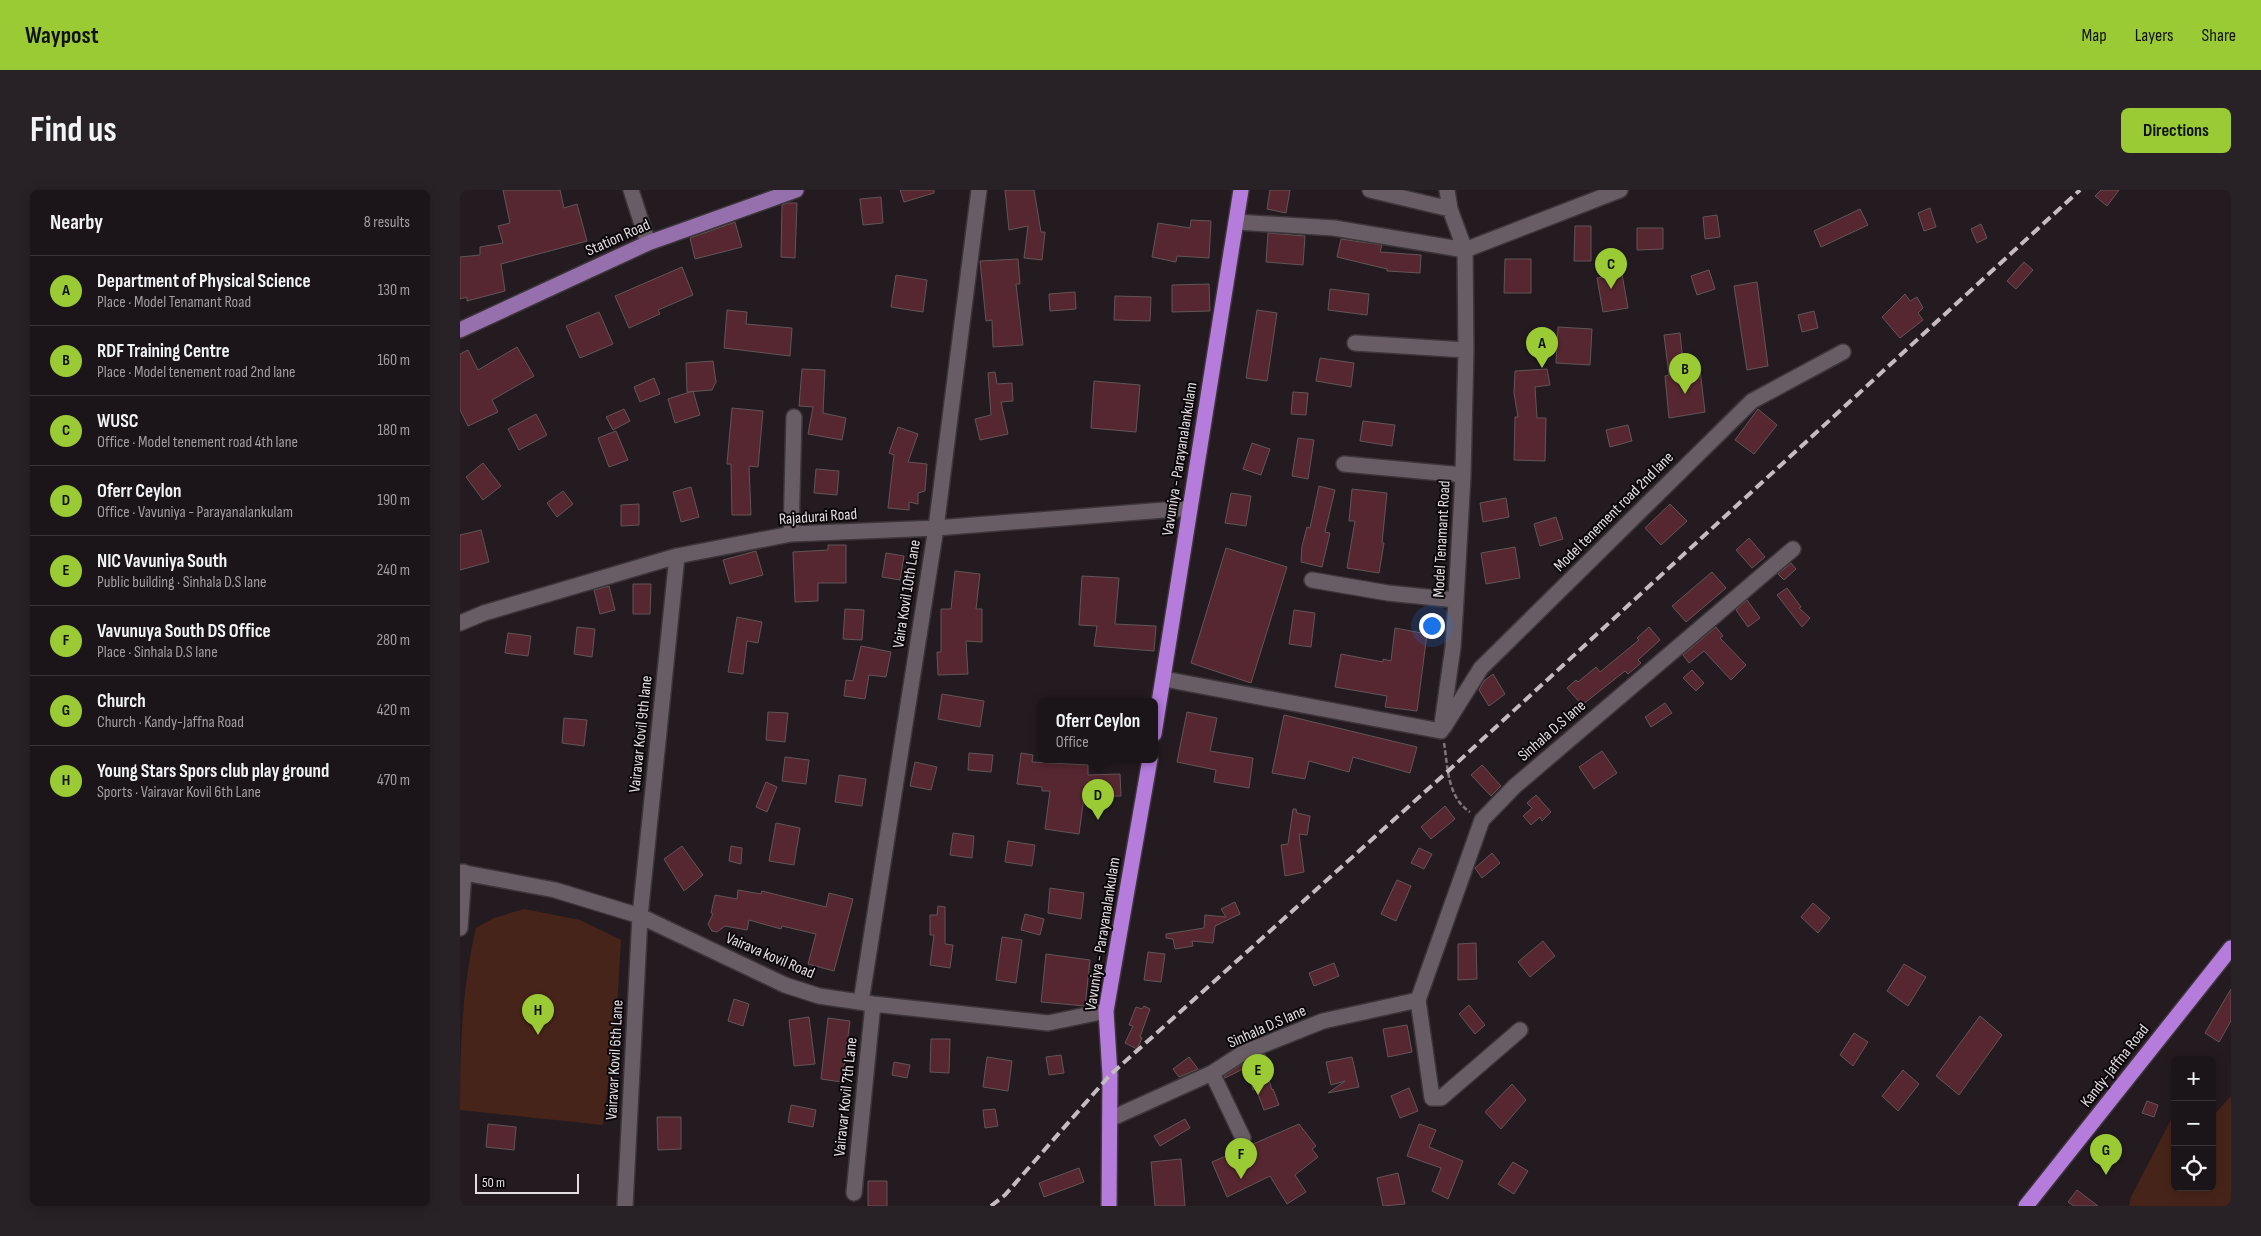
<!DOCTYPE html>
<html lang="en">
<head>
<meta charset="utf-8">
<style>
	body { margin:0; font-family:"Sofia Sans Condensed",sans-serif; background:#282126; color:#f1f3f6 }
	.controls { position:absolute; right:15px; bottom:15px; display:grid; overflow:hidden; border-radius:8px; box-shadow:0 2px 12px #0003 }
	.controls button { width:45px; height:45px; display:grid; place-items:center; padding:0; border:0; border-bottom:1px solid #393338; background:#1b1419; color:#f1f3f6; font:25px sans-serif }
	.scale { position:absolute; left:15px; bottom:12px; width:104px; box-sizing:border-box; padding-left:5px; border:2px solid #e3dde1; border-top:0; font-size:14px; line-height:18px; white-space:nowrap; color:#e3dde1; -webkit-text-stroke:4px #0b070a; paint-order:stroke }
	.you { position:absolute; left:971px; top:435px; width:18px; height:18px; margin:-12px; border:4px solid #fff; border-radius:50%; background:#1a73e8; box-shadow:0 0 0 8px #1a73e833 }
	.badge { display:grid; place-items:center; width:32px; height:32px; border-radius:50%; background:#9acb34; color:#111; font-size:16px; font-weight:700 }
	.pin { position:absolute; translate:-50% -41px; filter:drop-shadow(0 1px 2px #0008) }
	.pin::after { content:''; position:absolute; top:26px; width:18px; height:15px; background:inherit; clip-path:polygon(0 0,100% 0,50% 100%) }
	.popup { position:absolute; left:578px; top:508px; width:120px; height:65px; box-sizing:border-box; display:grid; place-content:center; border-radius:8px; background:#1b1419; filter:drop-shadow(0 1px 4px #0005); font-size:16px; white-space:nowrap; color:#a09ea2 }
	.popup b { font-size:19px; color:#f1f3f6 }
	.popup::after { content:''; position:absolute; left:50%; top:100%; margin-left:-10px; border:10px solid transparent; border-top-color:#1b1419 }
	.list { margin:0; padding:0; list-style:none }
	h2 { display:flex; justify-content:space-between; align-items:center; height:65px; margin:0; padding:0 20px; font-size:21px }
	h2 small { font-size:16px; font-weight:400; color:#a09ea2 }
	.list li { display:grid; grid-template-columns:32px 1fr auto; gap:15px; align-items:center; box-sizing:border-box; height:70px; padding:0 20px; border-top:1px solid #393338 }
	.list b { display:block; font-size:19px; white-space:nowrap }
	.list p { margin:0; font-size:16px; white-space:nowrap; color:#a09ea2 }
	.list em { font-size:16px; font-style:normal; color:#a09ea2 }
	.icon { flex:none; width:28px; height:28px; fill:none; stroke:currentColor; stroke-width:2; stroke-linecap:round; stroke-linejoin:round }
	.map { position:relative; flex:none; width:1771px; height:1016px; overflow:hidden; border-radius:8px }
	header { display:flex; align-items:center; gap:30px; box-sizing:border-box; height:70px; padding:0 25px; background:#9acb34; color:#111 }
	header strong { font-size:24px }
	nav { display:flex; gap:28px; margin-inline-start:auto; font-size:18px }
	.intro { display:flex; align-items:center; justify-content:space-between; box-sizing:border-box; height:120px; padding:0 30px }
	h1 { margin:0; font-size:35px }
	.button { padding:12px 22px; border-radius:8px; background:#9acb34; color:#111; font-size:18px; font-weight:700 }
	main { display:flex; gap:30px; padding:0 30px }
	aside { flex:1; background:#1b1419; border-radius:8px; box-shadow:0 2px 12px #0003 }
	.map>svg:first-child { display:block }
	.grass { fill:#472419 }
	.building { fill:#562731; stroke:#625557 }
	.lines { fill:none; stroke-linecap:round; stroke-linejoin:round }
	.minor-casing { stroke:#3c353a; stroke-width:18 }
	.major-casing { stroke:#3c353a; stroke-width:18 }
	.highway-casing { stroke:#3c353a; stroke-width:18 }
	.path { stroke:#7f777c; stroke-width:2.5; stroke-dasharray:5 2.5; stroke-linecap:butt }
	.minor { stroke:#685d64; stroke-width:15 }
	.major { stroke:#9670ac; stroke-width:15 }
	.highway { stroke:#b57cdc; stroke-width:15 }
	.rail { stroke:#c3bcc0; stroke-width:4; stroke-dasharray:10 5; stroke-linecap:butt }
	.labels { text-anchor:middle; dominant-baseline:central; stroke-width:4; stroke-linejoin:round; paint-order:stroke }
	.street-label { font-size:16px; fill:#e3dde1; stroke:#0b070a }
</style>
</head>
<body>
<header>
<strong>Waypost</strong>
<nav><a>Map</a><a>Layers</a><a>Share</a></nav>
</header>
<div class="intro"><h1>Find us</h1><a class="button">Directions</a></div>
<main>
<aside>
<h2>Nearby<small>8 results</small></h2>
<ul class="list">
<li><span class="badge">A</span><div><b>Department of Physical Science</b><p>Place · Model Tenamant Road</p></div><em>130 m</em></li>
<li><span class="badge">B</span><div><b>RDF Training Centre</b><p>Place · Model tenement road 2nd lane</p></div><em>160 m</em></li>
<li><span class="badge">C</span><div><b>WUSC</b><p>Office · Model tenement road 4th lane</p></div><em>180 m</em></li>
<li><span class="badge">D</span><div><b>Oferr Ceylon</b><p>Office · Vavuniya - Parayanalankulam</p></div><em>190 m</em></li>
<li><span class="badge">E</span><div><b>NIC Vavuniya South</b><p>Public building · Sinhala D.S lane</p></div><em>240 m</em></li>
<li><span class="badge">F</span><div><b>Vavunuya South DS Office</b><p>Place · Sinhala D.S lane</p></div><em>280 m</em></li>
<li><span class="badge">G</span><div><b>Church</b><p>Church · Kandy-Jaffna Road</p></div><em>420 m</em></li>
<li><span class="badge">H</span><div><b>Young Stars Spors club play ground</b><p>Sports · Vairavar Kovil 6th Lane</p></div><em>470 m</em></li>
</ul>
</aside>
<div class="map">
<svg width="1771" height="1016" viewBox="0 0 1771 1016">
	<rect width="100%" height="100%" fill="#241b21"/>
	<path class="grass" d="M64,719L120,730L161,750L157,819L143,935L0,920C0,859 2,797 16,738L34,728Z
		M1771,906V1016H1669L1671,1007L1715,922V997H1752V927Z"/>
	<path class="building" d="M43,0H100L104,18L117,14L127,51L41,74L45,101L7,111V107L0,109V67L20,65V57L43,53L38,36L50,33Z
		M440,0H474V3L444,12Z
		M545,0H574L581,42H585L582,70L564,68L568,36L549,40Z
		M810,0H830L826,23L807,19Z
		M1641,0H1659L1647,16L1635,6Z
		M421,7L423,33L403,35L400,9Z
		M327,13H337L335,68L321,67L322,15Z
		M1470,18L1476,37L1464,41L1458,23Z
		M1400,19L1408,35L1361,57L1354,41Z
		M1257,25L1260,47L1245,49L1243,27Z
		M731,30L751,31L749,68L717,66L716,72L692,67L698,33L730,38Z
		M275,32L282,57L235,69L230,48Z
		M1521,34L1527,48L1517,53L1511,39Z
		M1115,36H1131V71H1114Z
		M1177,38H1203V59L1177,60Z
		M808,43L845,46L843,75L806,72Z
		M881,49L922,55L920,62L961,65L960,83L927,81V79L877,67Z
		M558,69L560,94H556L563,155L533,157L532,130L526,131L520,71Z
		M1045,69H1071V103H1044Z
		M1564,72L1573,80L1556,99L1547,91Z
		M222,77L233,105L198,120L200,124L169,138L155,106Z
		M1249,80L1255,99L1237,105L1231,86Z
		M1162,84L1168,118L1143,122L1137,88Z
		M436,85L467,90L463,122L431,117Z
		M1297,92L1308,176L1287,180L1274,96Z
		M749,94L750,121L712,122V95Z
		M870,99L909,104L907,125L868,120Z
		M615,102L616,119L590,121L589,104Z
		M1445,104L1450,111L1457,107L1463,118L1458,123L1463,130L1440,148L1422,127Z
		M655,106L691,107L690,131L654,130Z
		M267,120L287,122L286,134L332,138L330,166L264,158Z
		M797,120L817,123L807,191L786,188Z
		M1354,121L1358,138L1342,142L1338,125Z
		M139,122L153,154L120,168L106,136Z
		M1098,137L1132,139L1130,175L1096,173Z
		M1220,143L1224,182L1240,180L1245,222L1209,228L1205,186L1209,185L1204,145Z
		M57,157L74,186L32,210L38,222L8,236L0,220V164L8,160L18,180Z
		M860,168L894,173L891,197L856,191Z
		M253,171L256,192L252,200L227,202L226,173Z
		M342,179L365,180L363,223L386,228L382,250L348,244L353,217L339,216Z
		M1087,179L1090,195L1075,197L1077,228H1086L1085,271L1054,270L1055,227H1058L1054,203L1055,181Z
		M535,182L537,194L552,193L553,211L541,212L548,244L520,250L515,229L531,225L528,183Z
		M194,188L200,204L180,212L174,197Z
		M634,191L680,195L676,242L631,238Z
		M233,201L240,225L215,233L208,209Z
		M833,202L848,203L846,225L831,224Z
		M272,218L303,221L298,277L289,276L291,325H272L271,274H267Z
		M164,219L170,231L153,240L146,227Z
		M1298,219L1317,235L1294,264L1275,250Z
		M76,224L87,245L59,260L48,239Z
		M903,231L935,235L932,256L900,251Z
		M1168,235L1172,251L1150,257L1146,240Z
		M438,237L458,244L448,272L467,274L465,301L458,303V314L449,312V320L428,318L434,265L429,263Z
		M156,241L168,270L149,277L138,248Z
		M838,248L854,250L848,289L832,286Z
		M792,253L810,259L801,285L783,279Z
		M23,273L41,296L23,310L6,287Z
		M356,279L379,281L377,305L354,303Z
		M859,296L875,300L865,342L870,343L862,377L841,372L842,356L847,337L850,338Z
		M231,297L239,327L221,332L213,302Z
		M892,299L927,303L922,353H924L919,383L887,378L895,331H889Z
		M103,301L113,314L97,327L87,313Z
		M771,303L791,306L786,336L765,333Z
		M1046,308L1049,327L1023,332L1020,313Z
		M179,314V335L161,336V315Z
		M1210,314L1227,331L1201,355L1185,338Z
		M1096,327L1103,349L1080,356L1074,334Z
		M21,340L29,372L0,380V345Z
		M1289,348L1305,367L1292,378L1276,360Z
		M368,355H386V393H358V411L335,412L333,362L368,360Z
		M1055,357L1060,388L1026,394L1021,363Z
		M766,358L827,377L791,493L731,473Z
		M296,361L303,385L270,394L263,370Z
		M426,363L444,366L440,390L422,387Z
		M1331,373L1336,379L1324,390L1318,384Z
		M495,381L520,384L516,419H522V452L506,451L508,484L478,485L477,462H481V419H491Z
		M1252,382L1266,398L1226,432L1212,416Z
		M622,386L659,388L655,434L696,436L694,461L634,456L637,436L619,435Z
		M173,394H191L190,424H173Z
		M149,396L155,420L140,424L134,400Z
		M1327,398L1341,417L1339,418L1350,428L1342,437L1317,405Z
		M1287,410L1300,428L1288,437L1276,420Z
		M385,419L404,420L402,450L383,449Z
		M834,420L855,423L851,457L829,454Z
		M277,427L302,432L298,453L287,451L283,484L268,482Z
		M117,437L135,439L132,467L114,464Z
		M1189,437L1200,450L1178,470L1181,473L1168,484L1165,481L1122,515L1107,498L1116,490L1118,492L1136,477L1140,482L1179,450L1177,448Z
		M1256,437L1263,446L1260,448L1286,475L1271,490L1244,461L1229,473L1223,465Z
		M935,438L967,444L957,521L925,517L927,506L875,497L881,464L923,472V469L931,471Z
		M48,443L71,446L68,466L45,463Z
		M401,456L431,462L426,487L409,485L405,509L384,506L386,490L393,491Z
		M1232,480L1244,493L1236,501L1223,488Z
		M1033,484L1045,504L1029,516L1019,500L1024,491Z
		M482,504L524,511L520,537L478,529Z
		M1205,513L1212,523L1191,537L1185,527Z
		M308,522L328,523L325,552L306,550Z
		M727,522L757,528L750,561L793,568L789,598L754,592L756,580L717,572Z
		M824,525L957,557L950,583L893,567L889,582L849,571L845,589L812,583Z
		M104,528L127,530L124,556L102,553Z
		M1142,561L1157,583L1134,599L1119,577Z
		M509,563L533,565L531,582L508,580Z
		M561,563L573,565L572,572L628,575V585L660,584L661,606L624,607L619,644L585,639L590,601H582V597L557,594Z
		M325,567L349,570L346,594L322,591Z
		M455,572L477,577L471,600L450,596Z
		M1022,575L1041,596L1031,606L1011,585Z
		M379,585L406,589L402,616L375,612Z
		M306,592L317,597L307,622L296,617Z
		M1076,605L1091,622L1082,631L1080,627L1071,635L1063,626L1072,618L1067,613Z
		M985,616L995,629L971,649L961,637Z
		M833,619H836L837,623L850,626L847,645L839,644L844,682L825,686L821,655L828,654Z
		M316,633L340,638L334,675L309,671Z
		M493,643L514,646L512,668L490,665Z
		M548,651L575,655L572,676L545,672Z
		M222,656L243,685L224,701L204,669Z
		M271,656L282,658L281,674L269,671Z
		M959,658L972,664L964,679L951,673Z
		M1032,663L1040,673L1022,688L1015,678Z
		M937,690L951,696L936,731L921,724Z
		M590,698L624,703L621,729L588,723Z
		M278,700L301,704L302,701L366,717L369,703L393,709L374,781L348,774L356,744L322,736L321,739L289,730L287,740L265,736L257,742L252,741L248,734L253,724L251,723L255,705L277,709Z
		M775,712L780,724L755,736L753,753L732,751L733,756L715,759L713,749L706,748V744L744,738L745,725L766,727L761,719Z
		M1353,713L1370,728L1358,743L1341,727Z
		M478,716L485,717V754L493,755L490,778L470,775L474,745H470V725H477Z
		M565,724L584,729L580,745L561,740Z
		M542,747L562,750L556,793L536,790Z
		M1083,751L1095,766L1070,787L1058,772Z
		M1016,753L1017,789L998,790V754Z
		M688,762L705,764L701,792L684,790Z
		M586,764L630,770L625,816L581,812Z
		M874,773L879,786L854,796L849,783Z
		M1444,774L1466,787L1448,816L1427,801Z
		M1771,799V831L1759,852L1745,843Z
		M274,809L289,814L283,836L268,831Z
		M1009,815L1025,835L1015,844L999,824Z
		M684,816L690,819L680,847L682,848L677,859L665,853L673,836L669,835L676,817L682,819Z
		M1520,826L1542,845L1499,905L1476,886Z
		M349,827L355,874L334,876L329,830Z
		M368,828L390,831L382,892L361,889Z
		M947,835L952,862L928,867L923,839Z
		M1394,843L1408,852L1393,876L1380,865Z
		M471,849H490L489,883L470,882Z
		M805,864L806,868L803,870L812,900L813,899L819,915L804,920L796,899L793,900L788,882L784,883L783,879L765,888L764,886L787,871Z
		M601,865L604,883L589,885L586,867Z
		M527,867L552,871L548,901L523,897Z
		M729,867L738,879L719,887L713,879Z
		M892,867L899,897L868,903L885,891L871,895L866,872Z
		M434,872L450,875L447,888L432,885Z
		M1443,880L1459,894L1438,921L1422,906Z
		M1052,894L1066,910L1041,939L1025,922Z
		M949,898L958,921L940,928L931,906Z
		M1687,911L1698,915L1694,927L1682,923Z
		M331,915L356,920L353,937L328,932Z
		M535,919L538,936L525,938L523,920Z
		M197,927H221V959L198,960Z
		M725,929L730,938L700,956L694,946Z
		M28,934L56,937L54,960L26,957Z
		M839,934L856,956L852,959L858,967L835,985L846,1002L827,1014L810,986L767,1007L752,972Z
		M959,934L976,940L969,957L1003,971L988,1009L972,1001L981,978L947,966Z
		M721,969L725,1016H695L691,972Z
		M1053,972L1068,981L1054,1004L1038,994Z
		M619,978L624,992L584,1007L579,993Z
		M938,983L945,1014L923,1016L917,988Z
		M408,991H427V1016H408Z
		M1617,1000L1638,1016H1614L1608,1012Z"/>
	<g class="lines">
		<g class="minor-casing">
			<path id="minor" d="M171,0L188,53
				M987,0L990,19
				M776,32L874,38L1005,60L1160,0
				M895,153L1006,160
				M884,274L1003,285
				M331,344L334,227
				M852,390L928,403L996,410
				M0,433L24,423L217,366L331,344L476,338L730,318
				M704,489L981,541L993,457L996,410L1003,285L1006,160L1005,60L990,19L910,0
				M984,537L1021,478L1292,211L1383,162
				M0,682L95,700L180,726L325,795L359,806L413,814L588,833L646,821
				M0,738L4,682
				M958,810L972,908H981L1060,840
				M401,812L476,338L519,0
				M752,883L783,948
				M650,929L752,883L783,863L863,831L958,810L1022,630L1055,596L1333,359
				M394,1003L413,814
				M165,1016L180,726L217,366"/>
		</g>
		<g class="major-casing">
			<path id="major" d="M0,140L188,53L336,0"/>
		</g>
		<g class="highway-casing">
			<path id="highway" d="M694,544L781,0
				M649,1016L650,885L646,821L690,569
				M1566,1016L1771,758"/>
		</g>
		<path class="path" d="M984,553C988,577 987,607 1010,622"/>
		<use href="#minor" class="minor"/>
		<use href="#major" class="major"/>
		<use href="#highway" class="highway"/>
		<path class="rail" d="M531,1016L545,1005L650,885L987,582L1620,0"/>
	</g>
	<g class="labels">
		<g class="street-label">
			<text transform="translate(158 48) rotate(-24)">Station Road</text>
			<text transform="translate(720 269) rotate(-81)">Vavuniya - Parayanalankulam</text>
			<text transform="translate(1154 322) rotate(-45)">Model tenement road 2nd lane</text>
			<text transform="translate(358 327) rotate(-4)">Rajadurai Road</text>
			<text transform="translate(982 349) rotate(-87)">Model Tenamant Road</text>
			<text transform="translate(447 404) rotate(-81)">Vaira Kovil 10th Lane</text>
			<text transform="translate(1092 541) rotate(-41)">Sinhala D.S lane</text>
			<text transform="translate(181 544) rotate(-84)">Vairavar Kovil 9th lane</text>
			<text transform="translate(643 744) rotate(-81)">Vavuniya - Parayanalankulam</text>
			<text transform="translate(310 766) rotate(23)">Vairava kovil Road</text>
			<text transform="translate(807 837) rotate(-24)">Sinhala D.S lane</text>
			<text transform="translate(155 870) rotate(-87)">Vairavar Kovil 6th Lane</text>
			<text transform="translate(1655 876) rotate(-52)">Kandy-Jaffna Road</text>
			<text transform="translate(386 907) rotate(-84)">Vairavar Kovil 7th Lane</text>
		</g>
	</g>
</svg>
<div class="controls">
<button>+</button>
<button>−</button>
<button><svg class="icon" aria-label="locate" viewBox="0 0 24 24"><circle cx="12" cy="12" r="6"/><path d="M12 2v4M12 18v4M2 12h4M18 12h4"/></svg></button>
</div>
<div class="scale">50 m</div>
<div class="you"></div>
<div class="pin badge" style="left:1082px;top:178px">A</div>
<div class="pin badge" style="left:1225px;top:204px">B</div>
<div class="pin badge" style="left:1151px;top:99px">C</div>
<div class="pin badge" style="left:638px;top:630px">D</div>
<div class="popup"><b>Oferr Ceylon</b>Office</div>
<div class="pin badge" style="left:798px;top:905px">E</div>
<div class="pin badge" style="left:781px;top:989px">F</div>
<div class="pin badge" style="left:1646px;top:985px">G</div>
<div class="pin badge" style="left:78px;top:845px">H</div>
</div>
</main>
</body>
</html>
